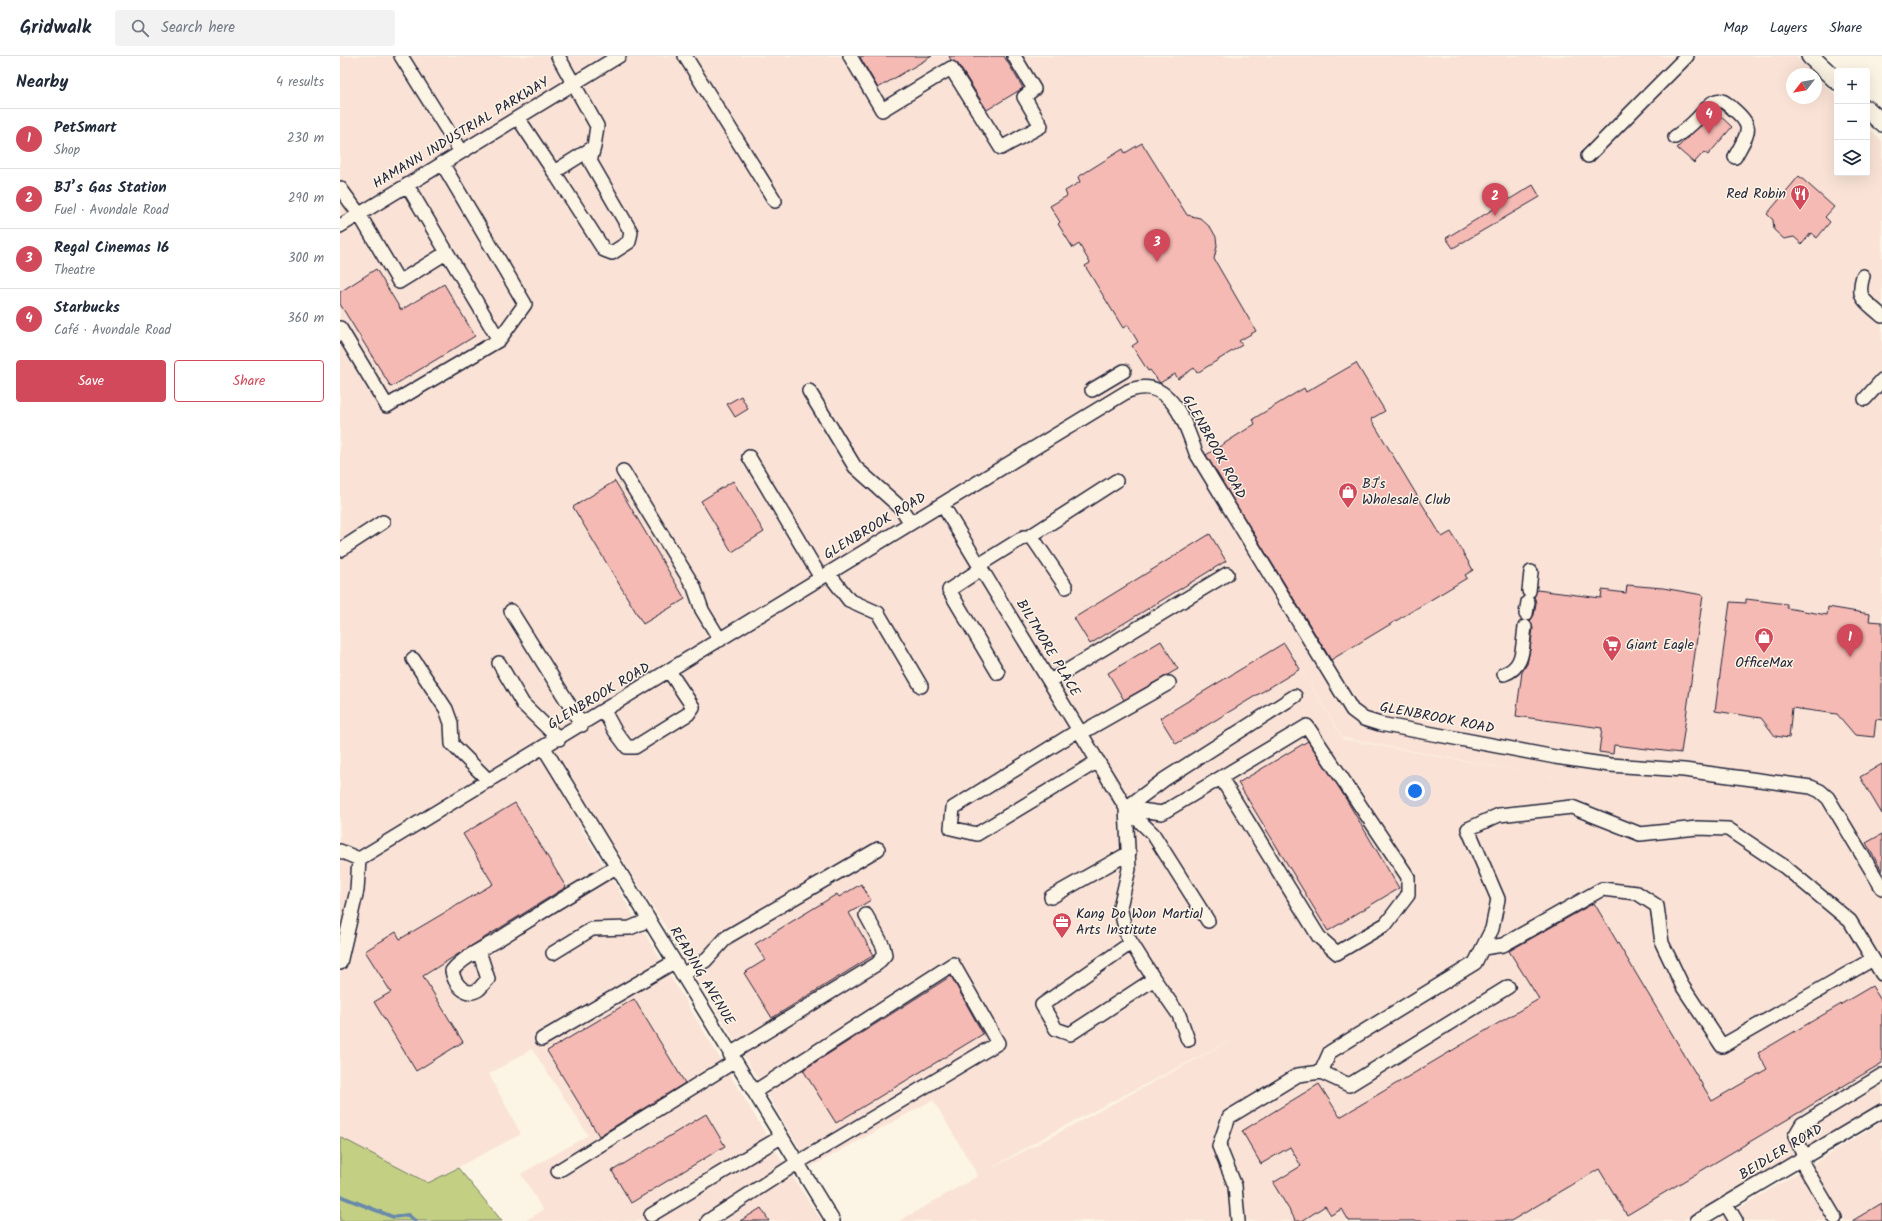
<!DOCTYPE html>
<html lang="en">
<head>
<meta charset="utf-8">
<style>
	body { margin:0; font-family:Kalam,sans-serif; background:#f2f2f3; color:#1f2937 }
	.controls { position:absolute; right:12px; top:12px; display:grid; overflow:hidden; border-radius:4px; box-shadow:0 4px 16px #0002 }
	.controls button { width:36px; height:36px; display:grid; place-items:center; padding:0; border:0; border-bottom:1px solid #e0e1e3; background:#fff; color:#1f2937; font:20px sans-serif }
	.compass { position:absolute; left:1446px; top:12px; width:36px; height:36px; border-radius:50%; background:#fff; box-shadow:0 4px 16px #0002; rotate:239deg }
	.you { position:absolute; left:1075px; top:735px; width:14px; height:14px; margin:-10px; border:3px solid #fff; border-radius:50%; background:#1a73e8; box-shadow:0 0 0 6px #1a73e833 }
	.badge { display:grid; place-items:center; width:26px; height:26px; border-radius:50%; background:#d1495b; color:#fff; font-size:13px; font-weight:700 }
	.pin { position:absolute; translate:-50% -33px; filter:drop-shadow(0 1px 2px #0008) }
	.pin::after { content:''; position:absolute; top:21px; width:14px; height:12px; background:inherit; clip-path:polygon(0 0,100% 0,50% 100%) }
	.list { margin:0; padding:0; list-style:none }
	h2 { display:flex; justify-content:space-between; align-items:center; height:52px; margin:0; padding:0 16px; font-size:17px }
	h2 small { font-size:13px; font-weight:400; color:#747a83 }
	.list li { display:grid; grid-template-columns:26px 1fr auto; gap:12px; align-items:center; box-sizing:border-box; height:60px; padding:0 16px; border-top:1px solid #e0e1e3 }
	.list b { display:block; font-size:15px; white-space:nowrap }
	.list p { margin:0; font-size:13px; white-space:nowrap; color:#747a83 }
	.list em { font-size:13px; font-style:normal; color:#747a83 }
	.actions { display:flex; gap:8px; padding:12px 16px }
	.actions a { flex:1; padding:9px 0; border:1px solid #d1495b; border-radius:4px; text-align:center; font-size:14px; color:#d1495b }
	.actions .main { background:#d1495b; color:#fff }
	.icon { flex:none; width:22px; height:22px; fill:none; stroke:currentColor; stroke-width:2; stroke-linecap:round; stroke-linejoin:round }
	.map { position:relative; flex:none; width:1542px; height:1165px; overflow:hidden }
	header { display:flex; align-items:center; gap:24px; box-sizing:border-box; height:56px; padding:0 20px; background:#fff; border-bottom:1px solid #e0e1e3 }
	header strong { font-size:19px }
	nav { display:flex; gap:22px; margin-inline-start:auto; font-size:14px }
	.search { width:280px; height:36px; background:#f2f2f3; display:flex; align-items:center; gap:10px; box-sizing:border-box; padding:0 14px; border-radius:4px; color:#747a83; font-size:15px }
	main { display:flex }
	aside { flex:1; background:#fff }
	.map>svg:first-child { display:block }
	.built { fill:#fae3d6; fill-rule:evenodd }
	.green { fill:#c3d084; stroke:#727960 }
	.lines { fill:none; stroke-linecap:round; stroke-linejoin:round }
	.stream { stroke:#6889ab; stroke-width:4 }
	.building { fill:#f5bab3; stroke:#22223b }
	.minor-casing { stroke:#22223b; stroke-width:16 }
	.major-casing { stroke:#22223b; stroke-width:20 }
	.minor { stroke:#fcf5e5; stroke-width:13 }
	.major { stroke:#fcf5e5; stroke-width:17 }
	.labels { text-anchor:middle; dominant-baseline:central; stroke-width:3; stroke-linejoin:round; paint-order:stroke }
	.street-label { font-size:14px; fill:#22223b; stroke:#fcf5e5 }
	.poi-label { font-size:14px; fill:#22223b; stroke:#fcf5e5; text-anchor:start }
</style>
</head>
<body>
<header>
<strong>Gridwalk</strong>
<div class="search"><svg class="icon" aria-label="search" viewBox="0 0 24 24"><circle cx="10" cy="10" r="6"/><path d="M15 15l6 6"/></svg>Search here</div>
<nav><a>Map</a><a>Layers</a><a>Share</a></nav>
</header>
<main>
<aside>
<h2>Nearby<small>4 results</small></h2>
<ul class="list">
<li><span class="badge">1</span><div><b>PetSmart</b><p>Shop</p></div><em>230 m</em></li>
<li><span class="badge">2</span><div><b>BJ’s Gas Station</b><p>Fuel · Avondale Road</p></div><em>290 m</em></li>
<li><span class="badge">3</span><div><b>Regal Cinemas 16</b><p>Theatre</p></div><em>300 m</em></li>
<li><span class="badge">4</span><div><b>Starbucks</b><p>Café · Avondale Road</p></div><em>360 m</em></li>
</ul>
<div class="actions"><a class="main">Save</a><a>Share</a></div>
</aside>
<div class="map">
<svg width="1542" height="1165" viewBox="0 0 1542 1165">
	<rect width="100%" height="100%" fill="#fcf5e5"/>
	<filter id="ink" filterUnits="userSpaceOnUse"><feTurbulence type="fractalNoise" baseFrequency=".025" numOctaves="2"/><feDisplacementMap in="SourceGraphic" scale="8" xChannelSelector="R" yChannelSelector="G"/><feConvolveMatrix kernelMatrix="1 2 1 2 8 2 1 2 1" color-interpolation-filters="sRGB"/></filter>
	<g filter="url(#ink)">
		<path class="built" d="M0,0H1456L1474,18H1452V42H1476V20L1497,41V117H1527V71L1542,85V1046L1342,1165H559L638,1120L593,1044L471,1111L332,881L255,761L240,770L441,1103L482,1165H185L203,1154L181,1118L248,1079L192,993L149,1018L181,1078L88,1127L0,1081ZM936,572L1003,682L1213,721L1003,683ZM901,979L654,1111H653L715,1075Z
			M1542,1066V1165H1377L1439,1128Z"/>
		<path class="green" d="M0,1081L88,1127L118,1112L162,1165H0Z"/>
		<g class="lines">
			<path class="stream" d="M0,1140L53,1161L68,1159L75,1165"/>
		</g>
		<path class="building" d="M523,0H592L538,32L520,1Z
			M609,0H664L683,32L647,54L618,8L611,4Z
			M1375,55L1392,71L1368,99L1364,96L1354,107L1337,92Z
			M802,87L847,159L860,162L871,172L876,181L877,190L874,203L916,275L899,285L902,289L857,317L854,312L838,323L835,318L820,327L810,314L808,315L792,290L798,286L788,269L783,272L745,210L750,207L739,188L733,192L718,168L720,166L710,150L727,140L725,135L740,126L738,121L783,93L785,97Z
			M1459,120L1494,151L1485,161L1490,166L1477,182L1471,177L1462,188L1454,181L1444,183L1434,174L1433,164L1427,158Z
			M1193,129L1200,141L1113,192L1106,182Z
			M36,213L61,254L104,228L135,280L51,331L0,248V236Z
			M1016,307L1045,355L1031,363L1102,481L1111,476L1133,514L1125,519L1127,522L991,604L866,399L915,368L913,363L964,332L966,336Z
			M401,340L408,353L395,361L387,348Z
			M275,425L345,543L303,568L233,451Z
			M393,425L424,476L392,496L361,445Z
			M870,478L886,505L750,588L734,562Z
			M1287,529L1323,532L1363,539L1341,697L1274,689L1273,698L1259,696L1262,672L1176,660L1182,616L1187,608L1190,594L1193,572L1190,565L1194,559L1196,547L1194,541L1197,534L1261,542L1262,534L1286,537Z
			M1406,543L1447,548V552L1487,559L1488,551L1530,558L1529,565L1542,566V664L1536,663L1534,681L1515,679L1497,658L1452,652L1449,682L1435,680L1421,662L1375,655L1390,546L1406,547Z
			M821,585L838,613L784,644L768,617Z
			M944,587L960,613L836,688L820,662Z
			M968,685L1000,733L1059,832L988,875L898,727Z
			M1542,708V758L1520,721Z
			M175,747L226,831L83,920L123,986L76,1015L34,946L51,936L25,895L56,876L60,883L153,828L123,778Z
			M1542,778V815L1526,787Z
			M521,828L531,844L509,857L534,899L432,962L404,917L425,904L415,888L497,838L499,841Z
			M1254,847L1372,1045L1427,1013L1418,997L1532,930L1542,946V1007L1287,1159L1259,1113L1171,1165H1009L1002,1153L991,1159L985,1150L962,1165H956L933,1127L961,1110L950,1091L921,1108L902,1075L979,1028L1000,1061L1199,943L1169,895Z
			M611,920L643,978L496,1067L463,1014Z
			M294,943L345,1027L259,1080L207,995Z
			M366,1058L385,1090L291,1147L272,1115Z
			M1542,1147V1165H1512Z
			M421,1152L429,1165H400Z"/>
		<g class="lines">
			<g class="minor-casing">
				<path id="minor" d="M61,0L121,96
					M345,0L435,145
					M510,0L542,54L611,12L661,92L701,70L684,41L694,33L674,0
					M178,62L214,116L254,91L257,70L218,0
					M1335,81C1349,71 1356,65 1367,52C1369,49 1373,46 1376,45C1383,43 1387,48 1392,52C1416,72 1408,76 1395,101
					M1248,100L1347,0
					M102,107L185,248L159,284
					M214,116L264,194L272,197L289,186L291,176L250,105L254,91
					M0,132L19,158L59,226L106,197
					M0,170L279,0
					M1523,220C1516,244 1525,244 1542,260
					M0,272L47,350L159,284L67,129
					M752,334L784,315
					M469,335L515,411L561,452L571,467
					M1525,343L1542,324
					M409,401L481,522
					M283,415L354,531L362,554L380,584
					M602,448L786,752L813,778L868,865
					M689,481L776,425
					M0,494L43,466
					M639,509L684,481H689L694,484L726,531
					M641,513L609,534L658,617
					M489,518L509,544L538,557L581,630
					M1189,535L1191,516
					M171,555L242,669
					M1186,558L1188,546
					M73,603L106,653L111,667L112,688L149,725
					M159,607L183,648L219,683
					M1164,618C1185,611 1182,590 1185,571
					M710,625L887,518
					M264,655L275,675L287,691H295L348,658L353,651L329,615
					M739,674L613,752L611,772L637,778L758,705
					M741,677L829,627
					M204,692L493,1165
					M786,752L822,757L967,670L1068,821V839L1046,868L997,897L979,881L881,722
					M786,752L789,813L780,851L787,880L814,923L730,978L716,973L702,949L791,887
					M786,752L825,723L955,640
					M0,795L19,803
					M19,803L788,335C830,318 845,367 856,397L1012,654L1024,663L1040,668L1215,701L1270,709L1344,714L1471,731L1480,735L1488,742L1542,832
					M711,841L789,797
					M1143,892L1163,889L1262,833L1297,837L1317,850L1322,887L1343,931L1382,990L1533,903
					M139,895L148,923C145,926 142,930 139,933C126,943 114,927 112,915C123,901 144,892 159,883C198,858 237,834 276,811
					M213,897L252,873L290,872L309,864
					M0,907L17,834L19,803
					M342,919L365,905L387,881L538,793
					M814,923L839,959L848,984
					M202,983L334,906
					M390,998L537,908L545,899L543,890L526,859
					M981,1016L990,996L1135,907L1152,873L1158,843L1128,773L1159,759L1232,751L1300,778L1357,772L1388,773L1445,811L1510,865L1542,918
					M1465,1101L1455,1080L1462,1068L1542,1019
					M1460,1103L1495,1162
					M218,1115L395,1005
					M1386,1148L1396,1165
					M311,1159L441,1081
					M368,1165L457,1107L658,987L613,908L414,1036
					M898,1165L895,1130L879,1090L889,1061L958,1019L981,1016L1009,1029L1168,931
					M1357,1165L1542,1055"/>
			</g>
			<g class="major-casing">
				<path id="major" d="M1470,0L1497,25
					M1527,53L1542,67"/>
			</g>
			<use href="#minor" class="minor"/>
			<use href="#major" class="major"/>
		</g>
	</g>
	<defs>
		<g id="restaurant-pin" transform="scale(1)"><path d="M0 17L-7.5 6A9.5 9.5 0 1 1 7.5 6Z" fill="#d1495b" stroke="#fcf5e5"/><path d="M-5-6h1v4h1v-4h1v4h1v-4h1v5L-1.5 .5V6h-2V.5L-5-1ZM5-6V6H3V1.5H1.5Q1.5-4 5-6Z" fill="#fff"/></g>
		<g id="shop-pin" transform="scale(1)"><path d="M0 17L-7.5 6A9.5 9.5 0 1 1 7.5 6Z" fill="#d1495b" stroke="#fcf5e5"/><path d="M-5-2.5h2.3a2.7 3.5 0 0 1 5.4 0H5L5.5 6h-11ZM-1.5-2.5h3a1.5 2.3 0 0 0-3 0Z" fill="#fff"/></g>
		<g id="supermarket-pin" transform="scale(1)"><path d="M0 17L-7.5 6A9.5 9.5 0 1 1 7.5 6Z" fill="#d1495b" stroke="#fcf5e5"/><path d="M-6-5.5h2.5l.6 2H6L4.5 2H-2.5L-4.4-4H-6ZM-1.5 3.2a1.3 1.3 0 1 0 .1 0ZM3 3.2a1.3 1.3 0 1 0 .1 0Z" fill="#fff"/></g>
		<g id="office-pin" transform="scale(1)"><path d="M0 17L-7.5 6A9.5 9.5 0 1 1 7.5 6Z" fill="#d1495b" stroke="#fcf5e5"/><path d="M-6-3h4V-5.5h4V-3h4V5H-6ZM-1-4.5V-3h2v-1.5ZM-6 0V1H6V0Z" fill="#fff"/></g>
	</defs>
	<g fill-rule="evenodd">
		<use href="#restaurant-pin" x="1460" y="138"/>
		<use href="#shop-pin" x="1008" y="436"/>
		<use href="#shop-pin" x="1424" y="581"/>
		<use href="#supermarket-pin" x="1272" y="589"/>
		<use href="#office-pin" x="722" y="866"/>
	</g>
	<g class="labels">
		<g class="street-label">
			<text transform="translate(121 77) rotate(-31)">HAMANN INDUSTRIAL PARKWAY</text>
			<text transform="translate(874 391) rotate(61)">GLENBROOK ROAD</text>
			<text transform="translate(535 470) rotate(-31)">GLENBROOK ROAD</text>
			<text transform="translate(708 592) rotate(59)">BILTMORE PLACE</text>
			<text transform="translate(259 640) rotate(-31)">GLENBROOK ROAD</text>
			<text transform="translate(1097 662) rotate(11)">GLENBROOK ROAD</text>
			<text transform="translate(362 920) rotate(59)">READING AVENUE</text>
			<text transform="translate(1441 1096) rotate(-31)">BEIDLER ROAD</text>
		</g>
		<g class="poi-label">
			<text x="1446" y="138" text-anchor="end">Red Robin</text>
			<text x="1022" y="428">BJ's<tspan x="1022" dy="16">Wholesale Club</tspan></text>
			<text x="1286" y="589">Giant Eagle</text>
			<text x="1424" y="607" text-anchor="middle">OfficeMax</text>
			<text x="736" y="858">Kang Do Won Martial<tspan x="736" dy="16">Arts Institute</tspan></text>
		</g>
	</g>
</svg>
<div class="controls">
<button>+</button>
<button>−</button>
<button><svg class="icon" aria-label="layers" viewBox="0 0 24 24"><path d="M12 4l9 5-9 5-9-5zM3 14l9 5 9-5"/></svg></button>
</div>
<svg class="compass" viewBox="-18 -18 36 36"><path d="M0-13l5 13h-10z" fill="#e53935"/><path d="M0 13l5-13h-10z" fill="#747a83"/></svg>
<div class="you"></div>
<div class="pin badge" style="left:1510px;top:601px">1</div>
<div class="pin badge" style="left:1155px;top:160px">2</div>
<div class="pin badge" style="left:817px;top:206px">3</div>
<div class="pin badge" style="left:1369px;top:78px">4</div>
</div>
</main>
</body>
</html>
